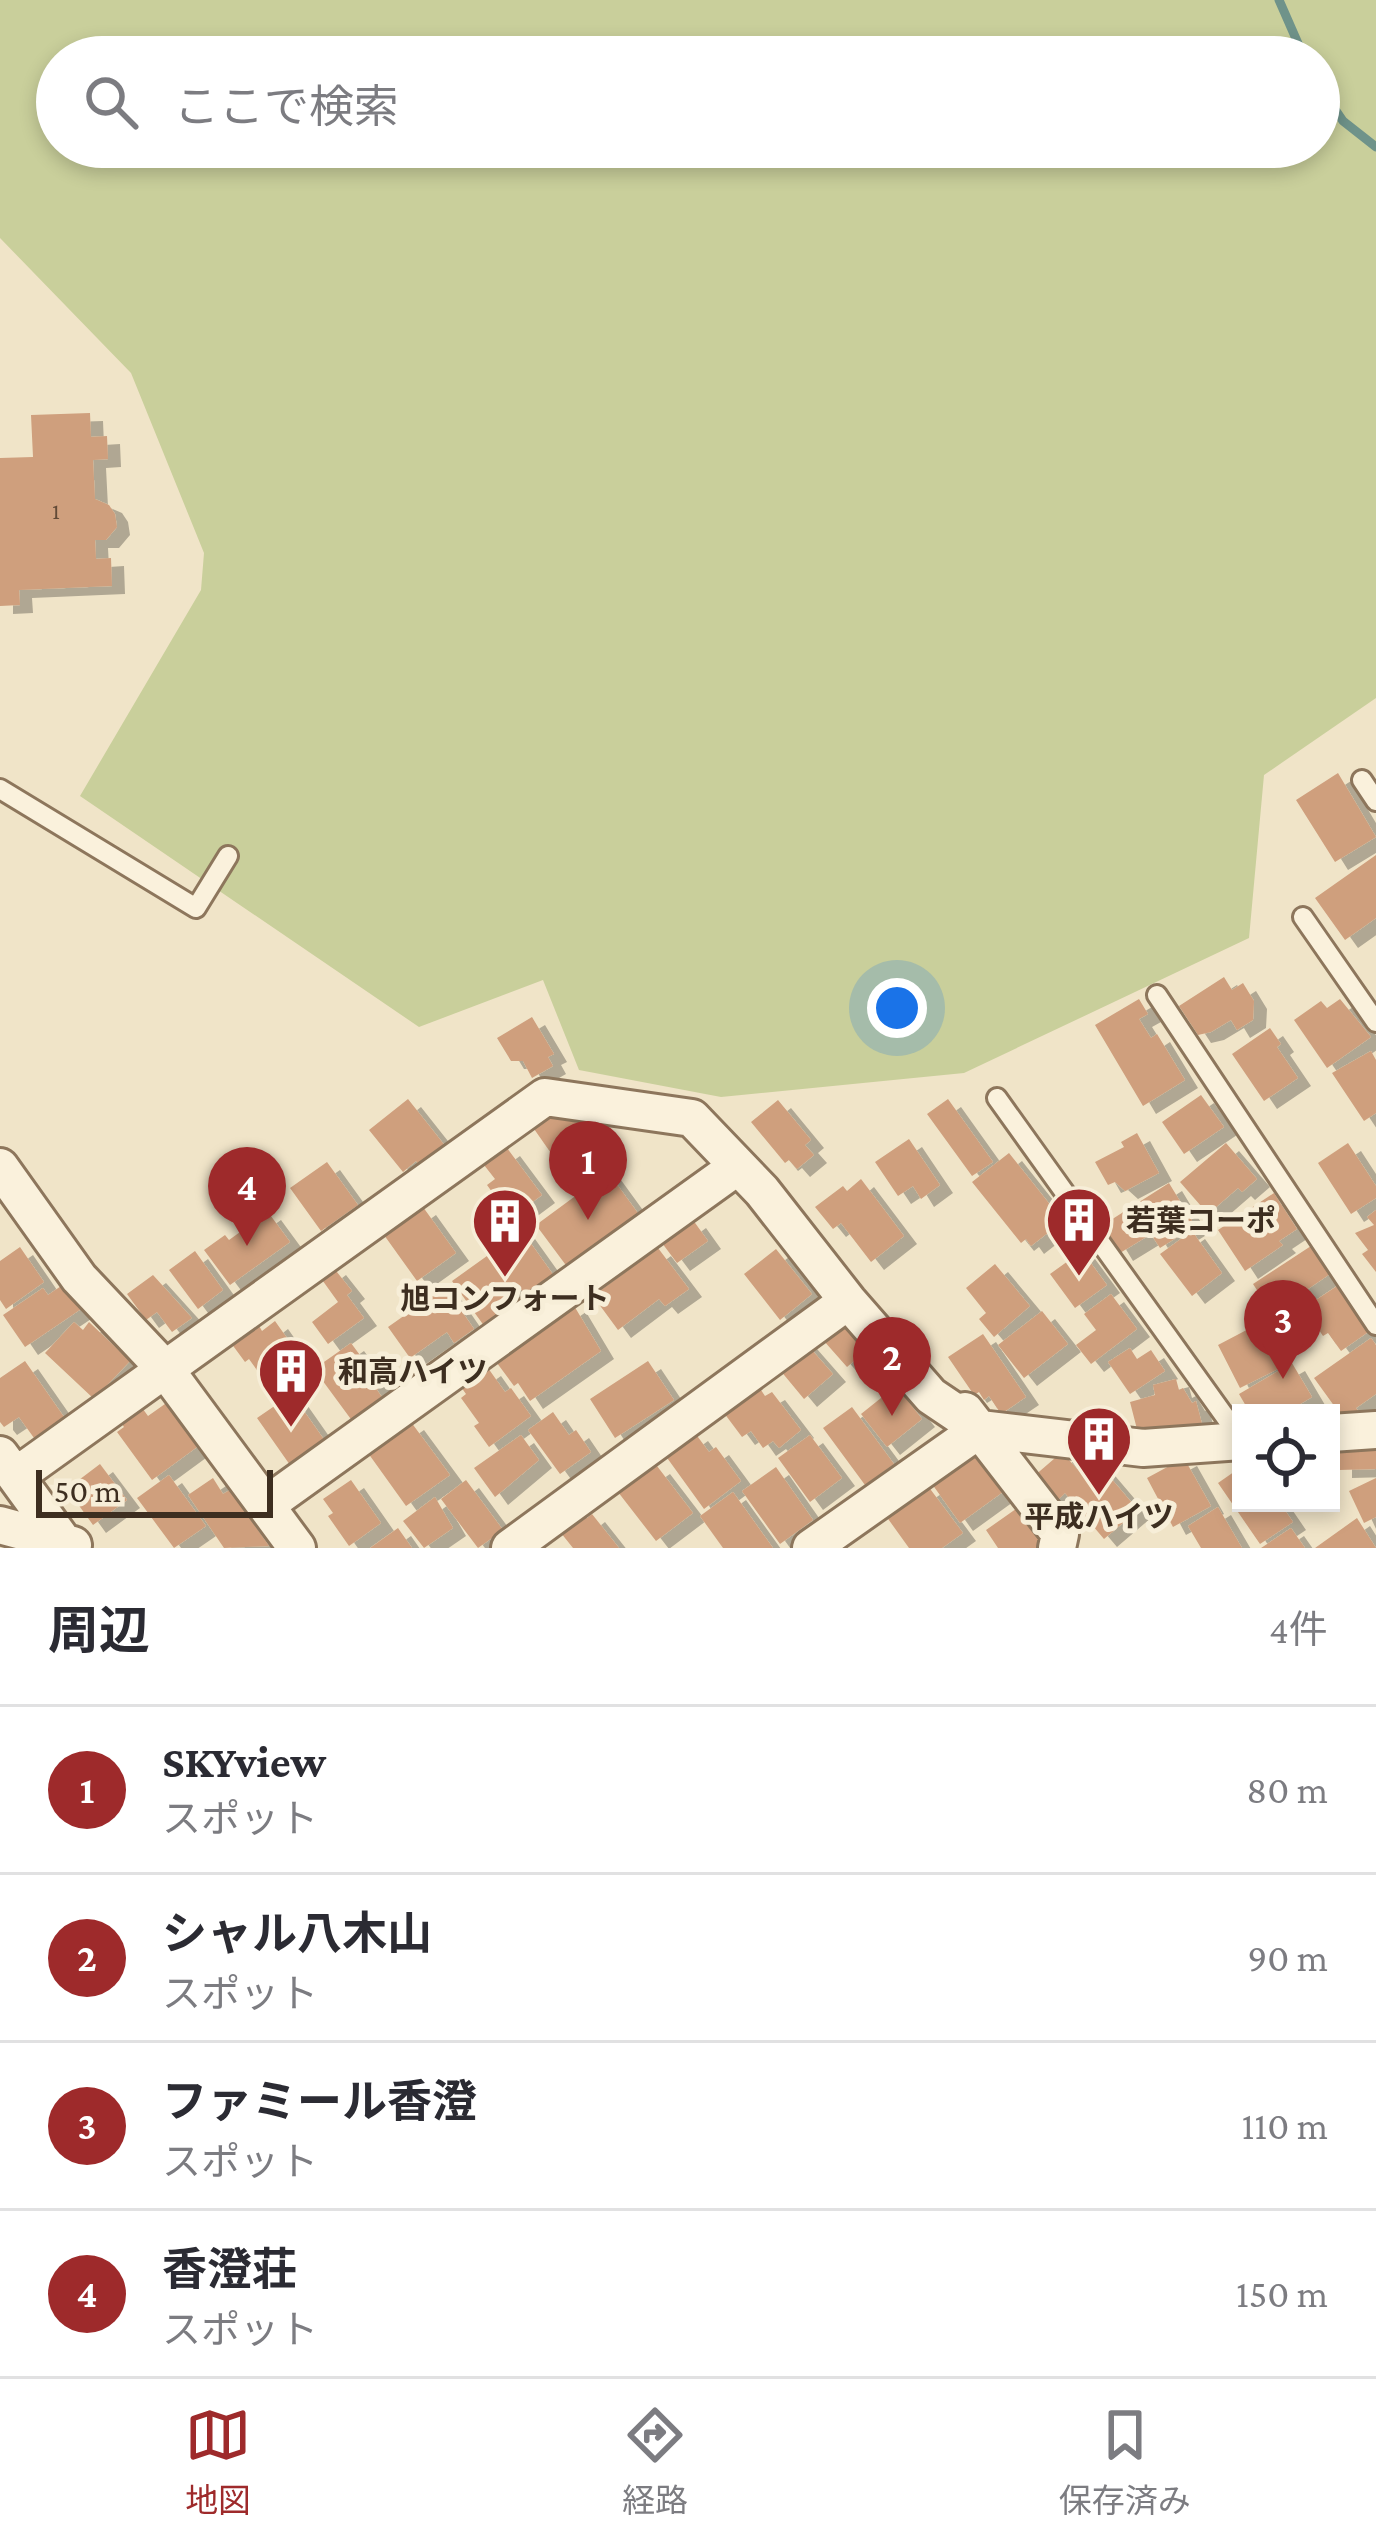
<!DOCTYPE html>
<html lang="ja">
<head>
<meta charset="utf-8">
<style>
	body { margin:0; font-family:"Crimson Pro","Noto Sans JP",serif; background:#f7f7f7; color:#2b2b33 }
	.controls { position:absolute; right:36px; bottom:36px; display:grid; overflow:hidden; border-radius:0px; box-shadow:0 6px 18px #0003 }
	.controls button { width:108px; height:108px; display:grid; place-items:center; padding:0; border:0; border-bottom:3px solid #e1e1e2; background:#fff; color:#2b2b33; font:60px sans-serif }
	.scale { position:absolute; left:36px; bottom:30px; width:237px; box-sizing:border-box; padding-left:12px; border:6px solid #3d2e20; border-top:0; font-size:33px; line-height:42px; white-space:nowrap; color:#3d2e20; -webkit-text-stroke:9px #f7eed8; paint-order:stroke }
	.you { position:absolute; left:897px; top:1008px; width:42px; height:42px; margin:-30px; border:9px solid #fff; border-radius:50%; background:#1a73e8; box-shadow:0 0 0 18px #1a73e833 }
	.badge { display:grid; place-items:center; width:78px; height:78px; border-radius:50%; background:#9e2a2b; color:#fff; font-size:39px; font-weight:700 }
	.pin { position:absolute; translate:-50% -99px; filter:drop-shadow(0 3px 6px #0008) }
	.pin::after { content:''; position:absolute; top:63px; width:42px; height:36px; background:inherit; clip-path:polygon(0 0,100% 0,50% 100%) }
	.list { margin:0; padding:0; list-style:none }
	h2 { display:flex; justify-content:space-between; align-items:center; height:156px; margin:0; padding:0 48px; font-size:51px }
	h2 small { font-size:39px; font-weight:400; color:#7c7c81 }
	.list li { display:grid; grid-template-columns:78px 1fr auto; gap:36px; align-items:center; box-sizing:border-box; height:168px; padding:0 48px; border-top:3px solid #e1e1e2 }
	.list b { display:block; font-size:45px; white-space:nowrap }
	.list p { margin:0; font-size:39px; white-space:nowrap; color:#7c7c81 }
	.list em { font-size:39px; font-style:normal; color:#7c7c81 }
	.icon { flex:none; width:66px; height:66px; fill:none; stroke:currentColor; stroke-width:2; stroke-linecap:round; stroke-linejoin:round }
	.map { position:relative; flex:none; width:1376px; height:1548px; overflow:hidden }
	.search { position:absolute; background:#fff; box-shadow:0 6px 18px #0003; left:36px; right:36px; top:36px; height:132px; display:flex; align-items:center; gap:30px; box-sizing:border-box; padding:0 42px; border-radius:66px; color:#7c7c81; font-size:45px }
	.sheet { height:828px; background:#fff }
	nav { display:flex; justify-content:space-around; align-items:center; box-sizing:border-box; height:168px; border-top:3px solid #e1e1e2; background:#fff; font-size:33px; color:#7c7c81 }
	nav a { display:grid; justify-items:center; gap:6px }
	nav .on { color:#9e2a2b }
	.map>svg:first-child { display:block }
	.green { fill:#c9cf9b; fill-rule:evenodd }
	.lines { fill:none; stroke-linecap:round; stroke-linejoin:round }
	.stream { stroke:#6f938a; stroke-width:9 }
	.building { fill:#cf9f7d; filter:url(#shadow) }
	.service-casing { stroke:#8d765c; stroke-width:24 }
	.minor-casing { stroke:#8d765c; stroke-width:42 }
	.service { stroke:#faf1dc; stroke-width:18 }
	.minor { stroke:#faf1dc; stroke-width:36 }
	.labels { text-anchor:middle; dominant-baseline:central; stroke-width:10; stroke-linejoin:round; paint-order:stroke }
	.number-label { font-size:24px; fill:#624a37 }
	.poi-label { font-size:30px; font-weight:bold; fill:#3d2e20; stroke:#f7eed8; text-anchor:start }
</style>
</head>
<body>
<div class="map">
<svg width="1376" height="1548" viewBox="0 0 1376 1548">
	<defs>
		<filter id="shadow"><feDropShadow dx="13" dy="8" stdDeviation="0" flood-color="#0004"/></filter>
	</defs>
	<rect width="100%" height="100%" fill="#f0e4c8"/>
	<path class="green" d="M0,0H1376V698L1264,775L1249,938L964,1073L721,1097L579,1070L543,980L419,1027L80,796L201,590L204,553L131,373L0,238ZM57,57H1319V147H57Z"/>
	<g class="lines">
		<path class="stream" d="M1279,0L1304,57
			M1319,86L1343,121L1376,147"/>
	</g>
	<path class="building" d="M90,413L91,437L107,436L108,459L93,460L95,499L109,505L115,514L117,527L106,540H95L96,559L111,558L112,586L19,590L20,605L0,606V458L33,457L31,415Z
		M1338,773L1376,837L1335,862L1296,800Z
		M1376,855V918L1345,940L1315,898Z
		M1224,977L1232,990L1243,983L1254,1001L1253,1020L1237,1030L1231,1020L1211,1032L1198,1035L1179,1006Z
		M1139,999L1148,1014L1139,1019L1151,1038L1157,1034L1185,1080L1143,1106L1095,1025Z
		M1340,999L1371,1037L1327,1068L1294,1020L1321,1001L1327,1008Z
		M532,1017L554,1054L548,1057L553,1066L532,1078L523,1061H511L497,1038Z
		M1270,1028L1281,1044L1277,1047L1298,1078L1264,1101L1232,1054Z
		M1371,1051L1376,1060V1113L1364,1121L1332,1073Z
		M1201,1095L1224,1127L1184,1154L1162,1122Z
		M408,1099L446,1147L421,1167L416,1161L403,1172L369,1130Z
		M948,1099L993,1162L972,1176L927,1114Z
		M778,1100L811,1140L805,1145L814,1155L797,1169L789,1160L785,1163L751,1122Z
		M554,1109L592,1114L613,1144L579,1166L573,1160L562,1169L532,1126Z
		M1137,1133L1159,1173L1125,1191L1115,1182L1108,1185L1095,1162L1124,1147L1121,1142Z
		M909,1139L940,1185L921,1199L913,1186L898,1196L875,1162Z
		M1226,1143L1257,1179L1242,1192L1238,1188L1208,1214L1180,1182Z
		M1348,1143L1376,1186V1198L1351,1214L1318,1163Z
		M507,1148L542,1195L503,1224L487,1202L495,1196L487,1185L495,1179L484,1165Z
		M1009,1153L1063,1221L1031,1246L1026,1239L1021,1243L972,1182Z
		M327,1162L358,1205L321,1231L290,1188Z
		M608,1172L640,1216L568,1268L536,1225Z
		M861,1179L904,1236L871,1262L841,1223L833,1229L815,1207L843,1186L847,1191Z
		M1169,1183L1195,1226L1160,1248L1151,1234L1120,1253L1103,1225Z
		M1274,1193L1297,1229L1279,1241L1283,1245L1245,1271L1218,1230Z
		M423,1207L456,1253L417,1281L384,1235Z
		M1376,1210V1272L1362,1254L1368,1250L1355,1233L1374,1225L1367,1217Z
		M268,1212L290,1242L230,1285L204,1250L225,1235L229,1240Z
		M693,1220L708,1241L677,1263L662,1243Z
		M522,1231L557,1280L529,1300L519,1286L506,1296L516,1310L487,1330L452,1281Z
		M1192,1231L1222,1273L1192,1296L1160,1254Z
		M1311,1246L1330,1274L1299,1295L1301,1299L1282,1312L1273,1298L1266,1304L1253,1284Z
		M20,1247L44,1282L6,1309L0,1300V1261Z
		M658,1248L689,1289L665,1306L659,1299L618,1330L593,1296Z
		M776,1249L812,1294L780,1320L744,1274Z
		M195,1251L223,1290L198,1309L169,1270Z
		M1082,1251L1107,1285L1075,1308L1050,1274Z
		M995,1264L1030,1306L994,1337L979,1319L986,1313L966,1288Z
		M333,1267L352,1291L347,1295L364,1318L328,1344L312,1322L338,1302L320,1277Z
		M153,1275L192,1318L172,1332L157,1312L146,1320L127,1294Z
		M64,1284L81,1309L25,1347L3,1315L43,1288L48,1295Z
		M1337,1286L1368,1332L1341,1351L1328,1333L1323,1336L1304,1308Z
		M445,1287L474,1329L454,1343L447,1332L410,1358L388,1327Z
		M1111,1294L1137,1329L1091,1364L1076,1345L1096,1330L1084,1314Z
		M573,1304L601,1351L530,1401L518,1383L514,1386L494,1359Z
		M842,1310L874,1344L847,1367L816,1332Z
		M1042,1311L1068,1344L1024,1378L998,1345Z
		M275,1321L306,1365L271,1390L249,1359L245,1362L231,1343L258,1324L262,1331Z
		M74,1322L83,1330L89,1322L130,1361L94,1399L45,1353Z
		M1258,1324L1280,1368L1240,1388L1218,1345Z
		M983,1334L1026,1397L1001,1414L989,1396L984,1400L979,1392L974,1395L948,1357Z
		M1371,1338L1376,1345V1394L1356,1408L1362,1416L1348,1425L1314,1378Z
		M804,1341L833,1374L804,1399L775,1364Z
		M351,1343L382,1385L377,1390L384,1400L353,1422L314,1369Z
		M1130,1348L1137,1359L1151,1350L1165,1371L1130,1394L1108,1362Z
		M25,1361L64,1417L34,1438L19,1417L4,1427L0,1422V1378Z
		M648,1361L674,1400L615,1438L590,1399Z
		M1292,1363L1312,1397L1285,1413H1250L1239,1394Z
		M488,1368L505,1392L511,1388L531,1416L489,1447L474,1426L479,1423L461,1398L466,1394L461,1387Z
		M1176,1379L1179,1390L1183,1388L1192,1403L1196,1401L1202,1424L1153,1437H1139L1130,1402L1155,1395L1153,1385Z
		M896,1386L922,1419L887,1447L861,1414Z
		M759,1387L765,1396L772,1392L801,1430L779,1448L773,1441L763,1448L751,1431L742,1437L724,1413Z
		M292,1394L325,1441L290,1465L257,1418Z
		M172,1399L186,1419L180,1423L197,1447L152,1480L117,1432L124,1427L119,1420L140,1405L148,1416Z
		M852,1407L894,1464L865,1485L823,1428Z
		M553,1412L569,1435L576,1430L591,1452L560,1474L528,1430Z
		M411,1422L450,1475L406,1506L368,1453Z
		M695,1433L709,1452L716,1447L741,1481L704,1509L665,1455Z
		M521,1435L539,1460L495,1497L474,1468Z
		M810,1435L842,1478L810,1502L778,1458Z
		M1376,1445V1469L1339,1470V1446Z
		M1062,1452L1077,1469L1092,1456L1138,1510L1104,1539L1065,1493L1055,1503L1033,1477Z
		M975,1453L1007,1489L960,1523L932,1484Z
		M1184,1458L1211,1506L1173,1527L1147,1478Z
		M100,1464L127,1500L93,1525L67,1489Z
		M657,1466L693,1513L656,1541L618,1492L644,1469L647,1473Z
		M776,1467L813,1520L780,1544L742,1491Z
		M1241,1467V1503H1280L1293,1522L1260,1544L1218,1483Z
		M169,1475L206,1526L174,1548L137,1498Z
		M213,1478L223,1494L230,1490L269,1546L224,1548L188,1495Z
		M1376,1478V1517L1364,1523L1349,1491Z
		M351,1480L381,1523L349,1546L328,1516L333,1513L323,1499Z
		M466,1480L503,1530L478,1548L441,1499Z
		M928,1486L963,1533L942,1548H909L886,1516Z
		M733,1492L773,1548H723L700,1516Z
		M435,1497L453,1528L424,1548L403,1521Z
		M1023,1504L1050,1542L1041,1548H998L986,1530Z
		M1218,1507L1242,1548H1201L1188,1526Z
		M584,1514L587,1518L592,1514L619,1548H573L561,1533Z
		M1357,1518L1376,1548H1315Z
		M398,1528L412,1548H370Z
		M1291,1528L1305,1548H1261Z"/>
	<g class="lines">
		<g class="service-casing">
			<path id="service" d="M1362,780L1376,801
				M0,789L196,908L228,856
				M1303,917L1376,1022
				M1157,995L1376,1325
				M997,1098L1241,1439"/>
		</g>
		<g class="minor-casing">
			<path id="minor" d="M0,1167L79,1278L165,1369L297,1548
				M965,1411L1060,1534L1057,1548
				M1331,1433L1376,1430
				M0,1455L64,1543
				M16,1476L545,1097L692,1118L762,1191L848,1301L931,1396L980,1429
				M266,1505L738,1166
				M0,1525L73,1545
				M510,1548L848,1301
				M811,1548L980,1429L1143,1448L1241,1441"/>
		</g>
		<use href="#service" class="service"/>
		<use href="#minor" class="minor"/>
	</g>
	<defs>
		<g id="building-pin" transform="scale(3.45)"><path d="M0 17L-7.5 6A9.5 9.5 0 1 1 7.5 6Z" fill="#9e2a2b" stroke="#f7eed8"/><path d="M-4-6H4V6H1V3H-1V6H-4ZM-2.5-4.3h1.7v1.8h-1.7ZM.8-4.3h1.7v1.8H.8ZM-2.5-1h1.7V.8h-1.7ZM.8-1h1.7V.8H.8Z" fill="#fff"/></g>
	</defs>
	<g fill-rule="evenodd">
		<use href="#building-pin" x="1079" y="1220"/>
		<use href="#building-pin" x="505" y="1221"/>
		<use href="#building-pin" x="291" y="1371"/>
		<use href="#building-pin" x="1099" y="1439"/>
	</g>
	<g class="labels">
		<g class="number-label">
			<text x="56" y="510">1</text>
		</g>
		<g class="poi-label">
			<text x="1126" y="1220">若葉コーポ</text>
			<text x="505" y="1298" text-anchor="middle">旭コンフォート</text>
			<text x="338" y="1371">和高ハイツ</text>
			<text x="1099" y="1516" text-anchor="middle">平成ハイツ</text>
		</g>
	</g>
</svg>
<div class="controls">
<button><svg class="icon" aria-label="locate" viewBox="0 0 24 24"><circle cx="12" cy="12" r="6"/><path d="M12 2v4M12 18v4M2 12h4M18 12h4"/></svg></button>
</div>
<div class="scale">50 m</div>
<div class="you"></div>
<div class="pin badge" style="left:588px;top:1220px">1</div>
<div class="pin badge" style="left:892px;top:1416px">2</div>
<div class="pin badge" style="left:1283px;top:1379px">3</div>
<div class="pin badge" style="left:247px;top:1246px">4</div>
<div class="search"><svg class="icon" aria-label="search" viewBox="0 0 24 24"><circle cx="10" cy="10" r="6"/><path d="M15 15l6 6"/></svg>ここで検索</div>
</div>
<section class="sheet">
<h2>周辺<small>4件</small></h2>
<ul class="list">
<li><span class="badge">1</span><div><b>SKYview</b><p>スポット</p></div><em>80 m</em></li>
<li><span class="badge">2</span><div><b>シャル八木山</b><p>スポット</p></div><em>90 m</em></li>
<li><span class="badge">3</span><div><b>ファミール香澄</b><p>スポット</p></div><em>110 m</em></li>
<li><span class="badge">4</span><div><b>香澄荘</b><p>スポット</p></div><em>150 m</em></li>
</ul>
</section>
<nav>
<a class="on"><svg class="icon" aria-label="map" viewBox="0 0 24 24"><path d="M3 6l6-2 6 2 6-2v14l-6 2-6-2-6 2zM9 4v14M15 6v14"/></svg>地図</a>
<a><svg class="icon" aria-label="directions" viewBox="0 0 24 24"><path d="M12 3l9 9-9 9-9-9zM9 14v-3h6M13 9l2 2-2 2"/></svg>経路</a>
<a><svg class="icon" aria-label="saved" viewBox="0 0 24 24"><path d="M7 4h10v16l-5-4-5 4z"/></svg>保存済み</a>
</nav>
</body>
</html>
